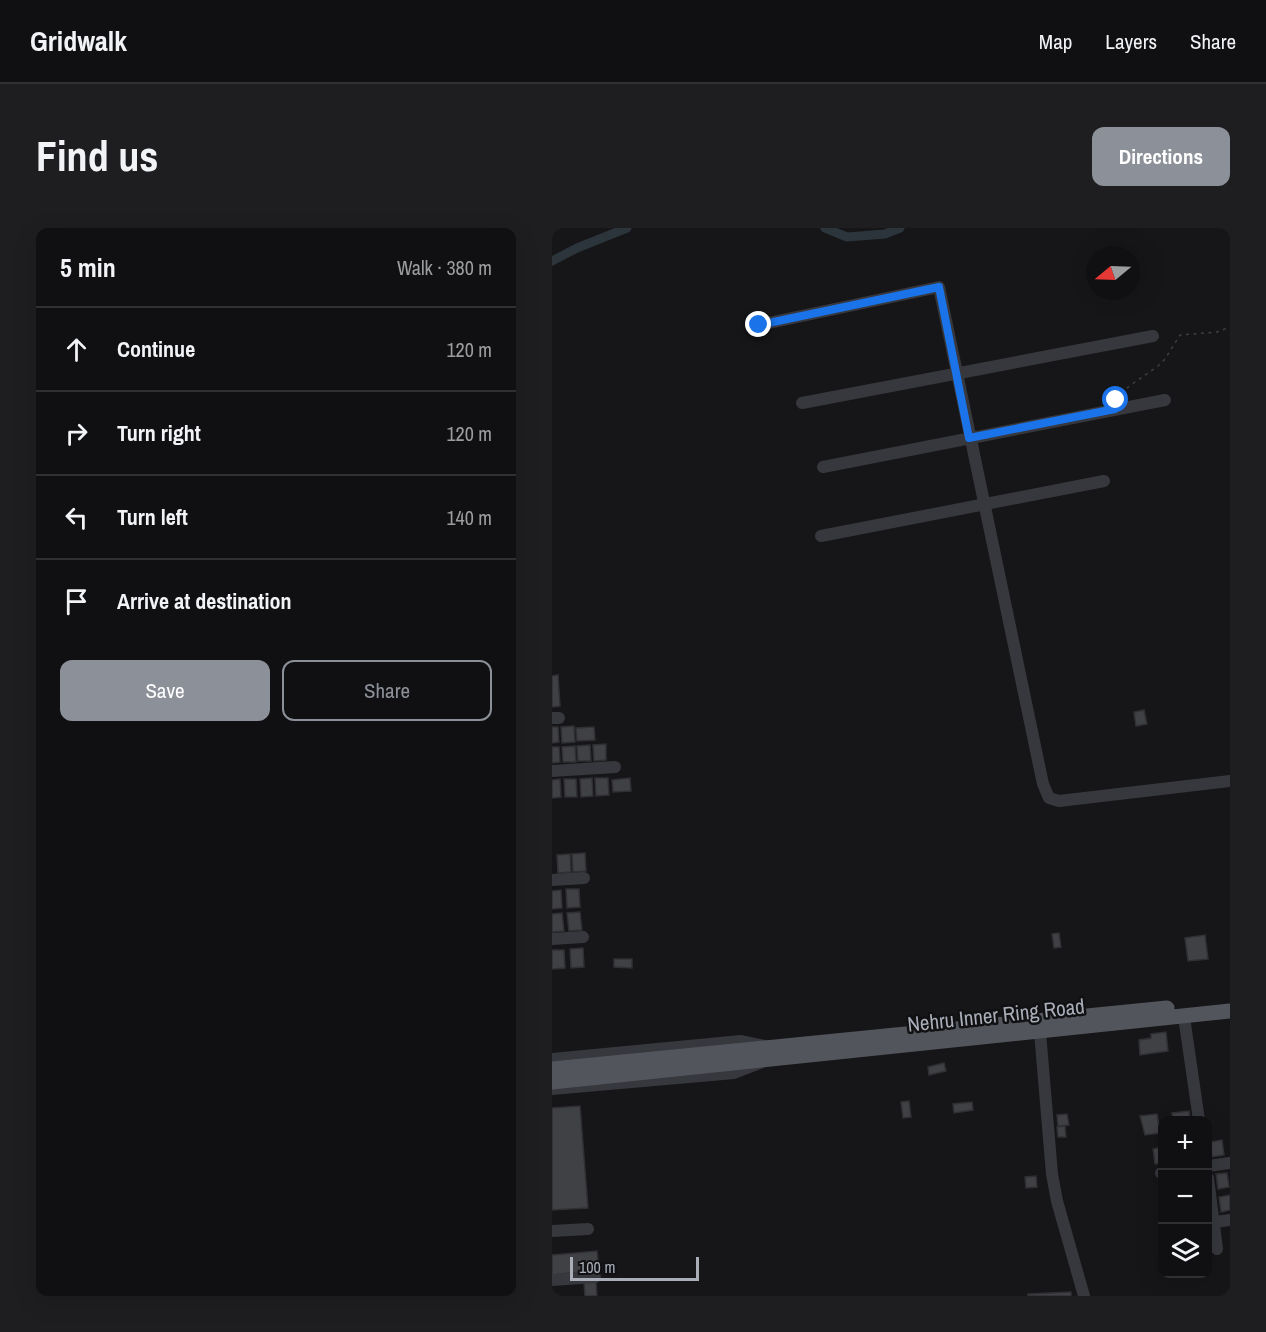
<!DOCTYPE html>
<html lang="en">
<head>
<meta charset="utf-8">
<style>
	body { margin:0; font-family:"Archivo Narrow",sans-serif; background:#1e1e20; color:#f1f3f6 }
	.controls { position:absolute; right:18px; bottom:18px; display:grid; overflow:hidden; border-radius:12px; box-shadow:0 6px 24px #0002 }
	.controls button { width:54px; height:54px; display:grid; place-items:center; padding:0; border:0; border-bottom:2px solid #303032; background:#101012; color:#f1f3f6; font:30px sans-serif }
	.compass { position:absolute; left:534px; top:18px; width:54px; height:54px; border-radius:50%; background:#101012; box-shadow:0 6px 24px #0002; rotate:251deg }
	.scale { position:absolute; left:18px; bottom:15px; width:129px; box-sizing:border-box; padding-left:6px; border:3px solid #a8adb8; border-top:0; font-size:16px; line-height:21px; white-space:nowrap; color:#a8adb8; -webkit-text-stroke:4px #111113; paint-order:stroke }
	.stop { position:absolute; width:18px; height:18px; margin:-14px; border:4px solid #1a73e8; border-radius:50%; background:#fff }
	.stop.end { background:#1a73e8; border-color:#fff; box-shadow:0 2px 6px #0008 }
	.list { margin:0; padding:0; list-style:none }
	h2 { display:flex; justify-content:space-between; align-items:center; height:78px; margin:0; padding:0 24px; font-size:26px }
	h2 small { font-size:20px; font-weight:400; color:#9c9d9f }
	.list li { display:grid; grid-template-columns:39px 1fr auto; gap:18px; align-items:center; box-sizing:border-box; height:84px; padding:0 24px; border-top:2px solid #303032 }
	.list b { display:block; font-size:22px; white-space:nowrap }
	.list em { font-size:20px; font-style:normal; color:#9c9d9f }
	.actions { display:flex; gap:12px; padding:18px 24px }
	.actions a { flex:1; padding:14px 0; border:2px solid #8c9099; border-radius:12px; text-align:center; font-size:21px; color:#8c9099 }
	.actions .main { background:#8c9099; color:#fff }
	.icon { flex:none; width:33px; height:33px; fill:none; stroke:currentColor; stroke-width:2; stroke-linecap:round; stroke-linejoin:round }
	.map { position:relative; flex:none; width:678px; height:1068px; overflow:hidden; border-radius:12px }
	header { display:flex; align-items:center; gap:36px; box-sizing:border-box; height:84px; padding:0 30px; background:#101012; border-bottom:2px solid #303032 }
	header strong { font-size:28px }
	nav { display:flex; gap:33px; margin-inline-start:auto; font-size:21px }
	.intro { display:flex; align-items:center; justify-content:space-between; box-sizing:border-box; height:144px; padding:0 36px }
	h1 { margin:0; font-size:42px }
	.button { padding:15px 27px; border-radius:12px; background:#8c9099; color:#fff; font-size:21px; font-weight:700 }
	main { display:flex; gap:36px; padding:0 36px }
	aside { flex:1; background:#101012; border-radius:12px; box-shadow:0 6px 24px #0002 }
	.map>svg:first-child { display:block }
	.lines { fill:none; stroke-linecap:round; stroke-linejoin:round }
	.canal { stroke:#2c353c; stroke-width:9 }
	.building { fill:#404145; stroke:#303034; stroke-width:1.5 }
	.path { stroke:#3d3f44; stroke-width:1.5; stroke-dasharray:3 4.5; stroke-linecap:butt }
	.minor { stroke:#37383d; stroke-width:12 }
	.major { stroke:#53555c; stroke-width:15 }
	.route { stroke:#1a73e8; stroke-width:8 }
	.labels { text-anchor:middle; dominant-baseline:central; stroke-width:5; stroke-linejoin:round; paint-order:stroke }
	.street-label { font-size:21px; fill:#a8adb8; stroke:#111113 }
</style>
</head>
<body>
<header>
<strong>Gridwalk</strong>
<nav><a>Map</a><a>Layers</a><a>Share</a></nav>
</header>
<div class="intro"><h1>Find us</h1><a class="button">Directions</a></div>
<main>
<aside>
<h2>5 min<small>Walk · 380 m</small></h2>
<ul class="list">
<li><svg class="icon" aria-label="ahead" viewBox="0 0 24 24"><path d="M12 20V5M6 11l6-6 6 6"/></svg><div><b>Continue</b></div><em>120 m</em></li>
<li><svg class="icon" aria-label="right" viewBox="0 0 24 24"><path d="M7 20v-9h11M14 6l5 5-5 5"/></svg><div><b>Turn right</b></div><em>120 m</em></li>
<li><svg class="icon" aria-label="left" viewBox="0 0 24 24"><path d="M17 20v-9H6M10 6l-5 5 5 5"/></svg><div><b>Turn left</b></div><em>140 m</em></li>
<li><svg class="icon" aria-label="arrive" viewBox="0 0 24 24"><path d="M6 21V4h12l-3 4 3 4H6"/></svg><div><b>Arrive at destination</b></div></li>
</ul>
<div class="actions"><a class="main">Save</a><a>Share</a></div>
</aside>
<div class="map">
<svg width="678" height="1068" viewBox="0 0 678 1068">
	<rect width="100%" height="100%" fill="#161618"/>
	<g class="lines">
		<path class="canal" d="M273,0L295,9L333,6L348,0
			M0,33L25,20L75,0"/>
	</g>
	<path class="building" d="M6,447L8,478L0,479V448Z
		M592,482L595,496L584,498L582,484Z
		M22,498L23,514L10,515L9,499Z
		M0,499H6L7,514L0,515Z
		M42,499L43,512L25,513L24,500Z
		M54,516V532L42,533L41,517Z
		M38,517L39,533H26L25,518Z
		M23,518L24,534H11L10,519Z
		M0,519H7L8,534L0,535Z
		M40,550L41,568L29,569L28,551Z
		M43,550H56L57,567L44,568Z
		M78,550L79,563L61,564L60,552Z
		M8,551L9,569L0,570V552Z
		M12,551H24L25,569H13Z
		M33,625L34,643L21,644L20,626Z
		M18,626L19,644L6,645L5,627Z
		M14,661H27L28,679L15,680Z
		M9,662L10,680L0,681V663Z
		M28,684L30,702L17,703L15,685Z
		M10,685L12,703L0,704V686Z
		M507,705L509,719L502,720L500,706Z
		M653,707L656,731L636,733L633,710Z
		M31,720L32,739L19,740L18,721Z
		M0,722H12L13,740L0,741Z
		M62,731H80V740L62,739Z
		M614,804L616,823L588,827L587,812L599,810V806Z
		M392,835L394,843L377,847L376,839Z
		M357,873L359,889L351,890L349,874Z
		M420,874L421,882L402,885L401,876Z
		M28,878L36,980L0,982V880Z
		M637,883L638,892H621L620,885Z
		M515,886L517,897L506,898L505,887Z
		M605,886L608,905L593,907L588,888Z
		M513,898L514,909H506L505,899Z
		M670,912L672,927L660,929L658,914Z
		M610,919V935L603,936L601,921Z
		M675,945L677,959L666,961L664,946Z
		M484,948L485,959L474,960L473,949Z
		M678,967V982L669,984L667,969Z
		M45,1023L47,1042L0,1047V1027Z
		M44,1054L45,1068H33L32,1055Z
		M519,1064V1068H476V1066Z"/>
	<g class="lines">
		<path class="path" d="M565,171L569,164L606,138L613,131L628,107L665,104L678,99"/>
		<path class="minor" d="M207,97L387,59L491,556L497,570L507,573L678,553
			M250,175L601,108
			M271,239L613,172
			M269,308L552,253
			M0,490H7
			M0,543L63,539
			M0,652L32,650
			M0,711L31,709
			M632,789L647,892
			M488,804L500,946L505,973L532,1068
			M0,831L189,813L213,818
			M0,861L182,845L208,835
			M656,938L678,935
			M609,945H610
			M656,950L665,1021
			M656,995L678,992
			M0,1003L36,1001
			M0,1052L43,1049"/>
		<path class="major" d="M0,841L615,780
			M0,854L678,783"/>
	</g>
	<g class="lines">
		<path class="route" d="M207,97L387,59L417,210L563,181L564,172"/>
	</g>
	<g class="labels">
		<g class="street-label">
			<text transform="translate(444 787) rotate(-6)">Nehru Inner Ring Road</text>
		</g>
	</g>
</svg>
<div class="controls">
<button>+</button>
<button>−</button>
<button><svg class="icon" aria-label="layers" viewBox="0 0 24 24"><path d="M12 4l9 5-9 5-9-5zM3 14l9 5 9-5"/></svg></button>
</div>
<svg class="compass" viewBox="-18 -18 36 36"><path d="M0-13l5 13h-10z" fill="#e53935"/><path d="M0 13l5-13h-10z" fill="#9c9d9f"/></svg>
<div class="scale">100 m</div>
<div class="stop" style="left:564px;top:172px"></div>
<div class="stop end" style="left:207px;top:97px"></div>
</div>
</main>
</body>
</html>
